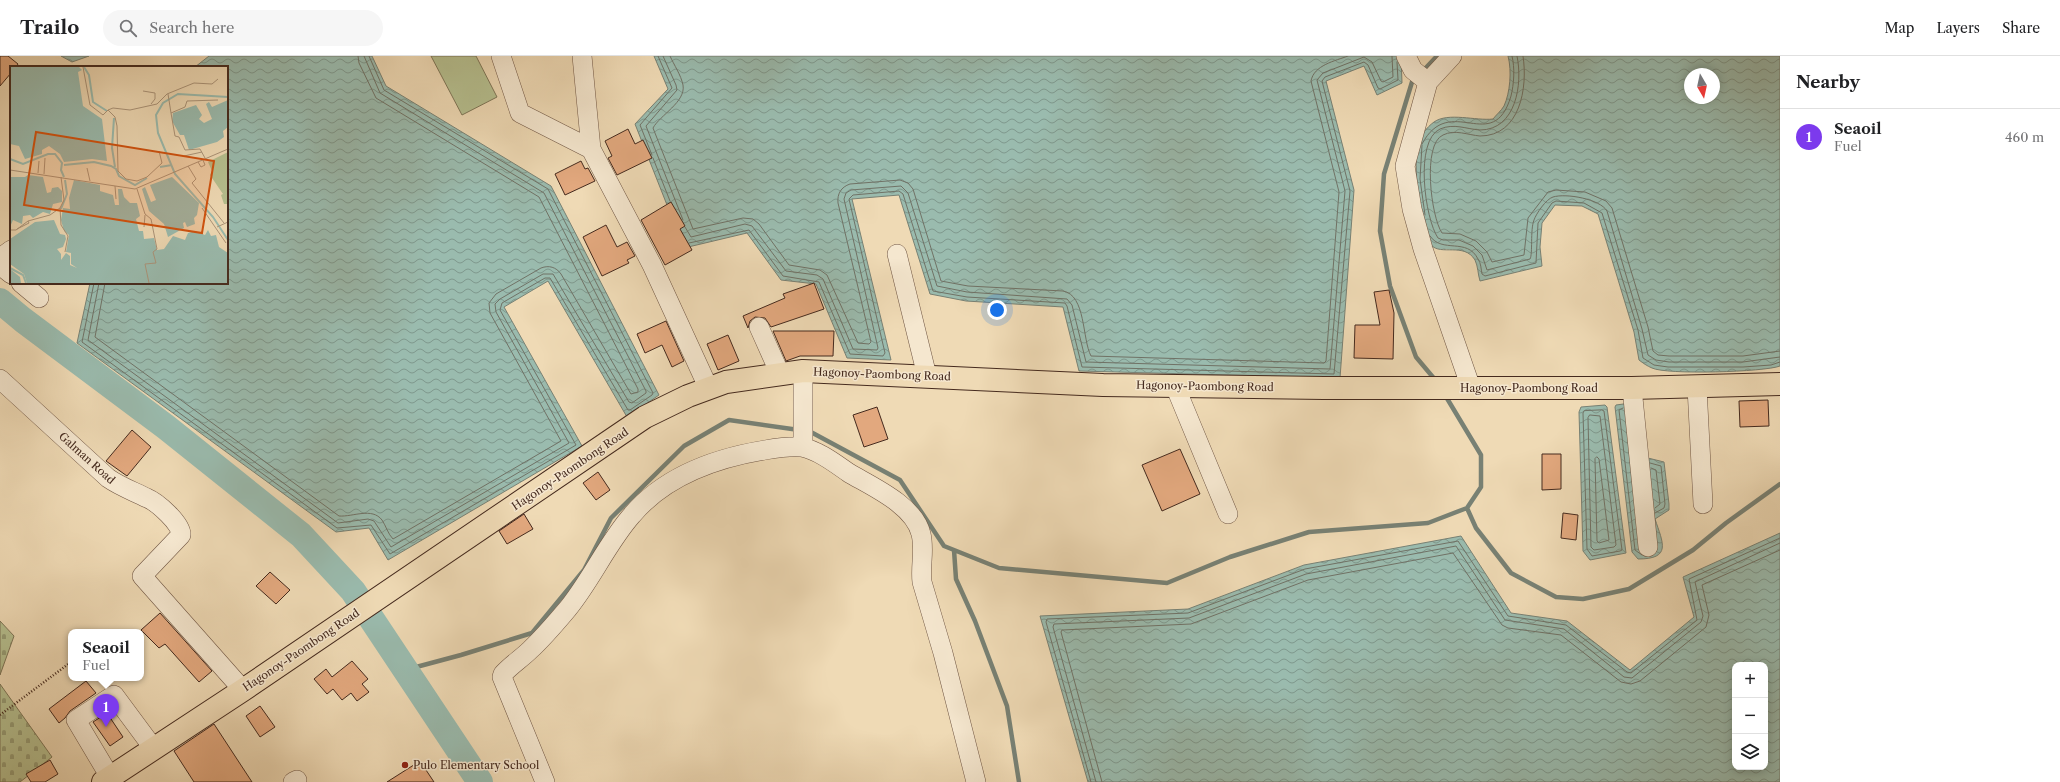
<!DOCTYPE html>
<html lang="en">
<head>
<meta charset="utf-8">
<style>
	body { margin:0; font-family:"Libre Caslon Text",serif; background:#f6f6f6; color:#202124 }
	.controls { position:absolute; right:12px; bottom:12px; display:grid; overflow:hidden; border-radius:8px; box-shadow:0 2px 10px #0003 }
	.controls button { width:36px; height:36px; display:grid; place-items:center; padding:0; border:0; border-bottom:1px solid #e0e0e0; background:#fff; color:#202124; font:20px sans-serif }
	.compass { position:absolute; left:1684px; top:12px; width:36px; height:36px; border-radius:50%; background:#fff; box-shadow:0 2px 10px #0003; rotate:171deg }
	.you { position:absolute; left:997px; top:254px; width:14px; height:14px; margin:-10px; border:3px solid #fff; border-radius:50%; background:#1a73e8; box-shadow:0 0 0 6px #1a73e833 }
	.badge { display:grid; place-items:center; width:26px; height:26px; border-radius:50%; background:#7c3aed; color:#fff; font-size:13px; font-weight:700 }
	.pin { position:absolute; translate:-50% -33px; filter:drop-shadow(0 1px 2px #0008) }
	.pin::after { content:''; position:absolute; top:21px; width:14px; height:12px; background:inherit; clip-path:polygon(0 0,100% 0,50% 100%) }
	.popup { position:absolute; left:68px; top:573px; width:76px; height:52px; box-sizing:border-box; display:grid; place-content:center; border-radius:8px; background:#fff; filter:drop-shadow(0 1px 3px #0005); font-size:13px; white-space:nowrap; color:#757577 }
	.popup b { font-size:15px; color:#202124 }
	.popup::after { content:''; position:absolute; left:50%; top:100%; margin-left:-8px; border:8px solid transparent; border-top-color:#fff }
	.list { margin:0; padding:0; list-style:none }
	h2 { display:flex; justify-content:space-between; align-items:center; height:52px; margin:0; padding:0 16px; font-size:17px }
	h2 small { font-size:13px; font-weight:400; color:#757577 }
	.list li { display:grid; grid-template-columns:26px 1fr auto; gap:12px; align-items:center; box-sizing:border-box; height:56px; padding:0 16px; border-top:1px solid #e0e0e0 }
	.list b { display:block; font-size:15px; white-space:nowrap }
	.list p { margin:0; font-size:13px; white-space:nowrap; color:#757577 }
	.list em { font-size:13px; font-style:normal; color:#757577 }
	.icon { flex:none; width:22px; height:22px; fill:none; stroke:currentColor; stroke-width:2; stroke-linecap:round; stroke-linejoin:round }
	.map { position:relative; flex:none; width:1780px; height:726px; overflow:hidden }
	header { display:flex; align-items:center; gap:24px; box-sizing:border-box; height:56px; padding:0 20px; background:#fff; border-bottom:1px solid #e0e0e0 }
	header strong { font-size:19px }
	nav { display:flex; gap:22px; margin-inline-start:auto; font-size:14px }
	.search { width:280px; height:36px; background:#f6f6f6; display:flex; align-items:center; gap:10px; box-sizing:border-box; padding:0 14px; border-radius:22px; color:#757577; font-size:15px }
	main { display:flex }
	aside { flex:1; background:#fff }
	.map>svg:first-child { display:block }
	.grass { fill:#b6c090; stroke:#7e7557 }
	.cemetery { fill:url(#cemetery-stones); stroke:#7e7557 }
	.water { fill:url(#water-waves); stroke:#788174; fill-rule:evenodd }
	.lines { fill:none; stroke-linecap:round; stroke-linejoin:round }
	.shore { stroke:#707266; stroke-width:1 }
	.stream { stroke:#788174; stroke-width:4.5 }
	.river { stroke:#9abbae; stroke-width:26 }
	.building { fill:#e2a87e; stroke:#452a1e }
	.minor-casing { stroke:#705644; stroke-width:20 }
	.major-casing { stroke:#452a1e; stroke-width:24 }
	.path { stroke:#452a1e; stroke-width:2.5; stroke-dasharray:1 2; stroke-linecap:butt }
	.minor { stroke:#f5e7cf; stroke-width:19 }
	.major { stroke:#efdab5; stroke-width:22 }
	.poi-dot { fill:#8f2418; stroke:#f5e7cf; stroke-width:1.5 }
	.labels { text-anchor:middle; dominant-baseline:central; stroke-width:3; stroke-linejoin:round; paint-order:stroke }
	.street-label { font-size:11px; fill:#452a1e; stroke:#f5e7cf }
	.poi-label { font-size:11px; fill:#452a1e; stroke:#f5e7cf; text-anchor:start }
	.inset-river { fill:none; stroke:#9abbae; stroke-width:2 }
	.inset-road { fill:none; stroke:#ab9479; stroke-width:1 }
	.view { fill:#d0520f; fill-opacity:0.15; stroke:#d0520f; stroke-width:2 }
	.inset-edge { fill:none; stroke:#452a1e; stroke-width:2 }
</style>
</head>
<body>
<header>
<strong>Trailo</strong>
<div class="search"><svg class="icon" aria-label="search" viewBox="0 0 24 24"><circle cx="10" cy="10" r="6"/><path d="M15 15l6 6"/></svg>Search here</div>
<nav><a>Map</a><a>Layers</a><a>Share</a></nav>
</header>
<main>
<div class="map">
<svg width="1780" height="726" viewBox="0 0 1780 726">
	<defs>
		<pattern id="cemetery-stones" width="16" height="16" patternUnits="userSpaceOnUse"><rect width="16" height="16" fill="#b6c090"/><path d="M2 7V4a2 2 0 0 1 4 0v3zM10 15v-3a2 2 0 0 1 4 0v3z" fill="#969c75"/></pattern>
		<pattern id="water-waves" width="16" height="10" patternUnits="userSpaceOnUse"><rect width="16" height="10" fill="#9abbae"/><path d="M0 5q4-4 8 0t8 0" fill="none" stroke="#7f988d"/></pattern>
	</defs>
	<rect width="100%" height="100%" fill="#efdab5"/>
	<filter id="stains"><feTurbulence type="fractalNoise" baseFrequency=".005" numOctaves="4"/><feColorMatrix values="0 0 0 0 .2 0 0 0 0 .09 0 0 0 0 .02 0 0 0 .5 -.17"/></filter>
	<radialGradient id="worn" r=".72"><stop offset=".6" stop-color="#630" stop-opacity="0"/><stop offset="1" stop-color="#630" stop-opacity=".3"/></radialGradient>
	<path class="grass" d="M431,0H476L497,41L462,59Z"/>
	<path class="cemetery" d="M0,565L14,580L0,619Z
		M0,628L52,701L20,726H0Z"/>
	<path class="water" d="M61,0H89L72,6Z
		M209,0H372L386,30L551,130L659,339L627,361L548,225L504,251L582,390L388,504L369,472L336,476L77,287L90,227H227V11H195Z
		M654,0H1401L1402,27L1377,39L1364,10L1326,25L1354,134L1340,322L1079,315L1063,251L966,245L930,238L899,139L852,143L891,304L847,302L816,228L781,224L747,177L684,192L635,68L668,33Z
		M1508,0H1780V310C1765,316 1666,319 1652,312C1647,310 1643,307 1639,304L1634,276L1598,158L1582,150L1555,149L1542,167L1540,191L1542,210L1480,225C1478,219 1478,210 1475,204C1464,186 1441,200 1431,189C1419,174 1413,107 1418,88C1420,80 1427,71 1434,66C1448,56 1476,65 1493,63C1496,59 1501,55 1504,50C1510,37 1512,15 1508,0ZM1690,18H1714V42H1690Z
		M1631,347L1644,401L1664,406L1669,448V454L1655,463C1663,487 1672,503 1638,503L1632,496L1615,351L1616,349Z
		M1605,349L1607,351L1626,497L1590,504L1583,495L1579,356L1581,351Z
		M1780,477V726H1088L1040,560L1188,553L1304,509L1461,480L1511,557L1567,565L1630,614L1694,561L1683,521ZM1735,609H1765V711H1735Z"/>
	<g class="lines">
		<path class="shore" d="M663,0L676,29L677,34L646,70L683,164
			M670,0C674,9 681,19 683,29C686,46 660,59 653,72L693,173L743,162L753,163L759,168L789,209L820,214L827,219L858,287L869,288L871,286L838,147C837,138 841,131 850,128L900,124L908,127L913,133L941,225L968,230L1063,235C1086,239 1082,283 1091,300L1324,307L1326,305L1339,136L1311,25C1314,9 1335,5 1348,0
			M1517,0C1523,28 1516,74 1480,74C1466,73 1454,67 1440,73C1414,85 1425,163 1438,182L1443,184H1459L1473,190L1482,199L1487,214L1530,203C1533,198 1530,174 1534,164C1536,158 1546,143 1553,141C1566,137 1600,143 1607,155L1642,273L1648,299L1656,304L1669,306H1743L1780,301
			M1523,0C1528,32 1520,80 1480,80C1468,79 1455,73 1443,79C1422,88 1431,161 1442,177L1460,178L1476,185L1487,196L1492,206L1524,199L1528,162L1548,136L1556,134L1585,136L1606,145L1612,152L1648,271L1653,295L1658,299L1669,300H1743L1780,295
			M1422,88C1450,35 1493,101 1511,40C1514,28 1515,12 1512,0
			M1422,89L1420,123L1425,159
			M652,99L640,69L672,32L658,0
			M653,102L670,145
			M685,171L691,181L745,168L752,170L786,215L817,219L823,223L853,293L877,294L878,292L844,143L846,137L851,134L901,130L908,137L937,230L967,236L1067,243L1072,249L1086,306L1330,313L1345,135L1317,24L1323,17L1364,1L1372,6L1381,25L1383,26L1393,21L1392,0
			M1430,180C1442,198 1467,181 1478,203C1481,207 1481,213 1482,218L1485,220L1536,207L1538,167L1552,147L1556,145L1584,147L1602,157L1638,274L1643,302L1654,309L1668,311H1743L1771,309L1780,306
			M689,187L749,174L783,220L819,226L850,298L883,300L885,297L849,143L853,139L899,135L903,138L933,235L967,241L1065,247L1067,250L1082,311L1334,318L1350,135L1322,25L1325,21L1364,6L1368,9L1378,32L1380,33L1398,24L1397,6
			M94,227L82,286L337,472L371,469L390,498L576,389L500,254L502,247L545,222H550L628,354H630L652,339L653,337L548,133L384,34L369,0
			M99,227L88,284L338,467L368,463L374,465L391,491L569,387L496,256L495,248L500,243L543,218H553L629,346L632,347L646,337V335L544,137L380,37L364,0
			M105,227L95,281L339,460C353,461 372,451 382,464C386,470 388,478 393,483L561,385L490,257L489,247L496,238L541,212C549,209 556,211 561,218L631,338L638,336V333L539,141L376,42L359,7L358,0
			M1623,352L1619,354L1635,494L1642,499
			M1602,354L1604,355L1622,494L1620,495L1592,500L1587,493L1583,357L1584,355Z
			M1590,359L1600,360L1616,489L1614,491L1594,494L1591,491L1588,362Z
			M1597,401L1599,403L1609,484L1599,487L1597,485L1595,403Z
			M1650,407L1661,410L1665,448L1664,452L1655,457
			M1651,412L1656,414L1660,448L1655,452
			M1091,726L1046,566L1047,563L1188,557L1305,513L1458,485L1508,560L1566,569L1627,616L1631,617L1697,564L1689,523L1780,482
			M1096,726L1053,571L1054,568L1189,562L1306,518L1456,490L1505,564L1564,573L1624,621L1632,622L1701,566L1703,560L1695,526L1780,487
			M1102,726L1061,576L1062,574L1191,568L1308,524L1453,497L1502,569L1508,572L1561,579L1621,626L1631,628L1640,625L1706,571L1709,559L1702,529L1780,494"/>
		<path class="stream" d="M1422,16L1437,0
			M1416,22L1412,26L1384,118L1380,175L1390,230L1416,301L1437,326
			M809,375L900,424L944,490L999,512L1167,527L1230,501L1309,476L1428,467L1467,452L1481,431V399L1445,339
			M1467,452L1476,472L1511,517L1556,541L1583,543L1629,533L1693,494L1726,467L1780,428
			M954,494L956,523L975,565L1007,650L1019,726
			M405,614L461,599L532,577L584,514L611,462L684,390L729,364L799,374"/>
		<path class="river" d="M0,245L23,264L166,371L301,479L353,535L480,726"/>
	</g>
	<path class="building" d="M0,0H8L18,8L16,11H11V17L0,30Z
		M628,73L635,88L643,84L652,102L617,119L608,102L612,100L605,85Z
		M581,105L585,113L588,112L595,125L565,139L555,118Z
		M671,146L685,170L680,173L692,194L665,209L641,164Z
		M606,169L617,191L627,186L635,200L627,204L629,207L602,220L583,181Z
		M814,227L824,253L771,271L765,262L755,261L750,265L748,272L743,260L785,242L783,238Z
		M1389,234L1394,257L1393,303L1354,302L1355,269H1380L1374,236Z
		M666,265L684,305L672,311L662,289L645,297L637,278Z
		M773,275H834L833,300H800L786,305Z
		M728,279L739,305L718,314L707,288Z
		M1768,344L1769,370L1740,371L1739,345Z
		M877,351L888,383L864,391L853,359Z
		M132,374L151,391L127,420L106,405Z
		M1180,393L1200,438L1162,455L1142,409Z
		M1542,398H1561V433L1542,434Z
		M598,416L610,434L596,444L583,427Z
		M1563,457L1578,459L1576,484L1561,482Z
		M524,458L533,473L507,488L499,475Z
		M270,516L290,534L276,548L256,530Z
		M160,557L212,615L199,626L165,588L159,592L141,574Z
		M352,605L368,623L362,628L369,636L357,645L351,637L342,644L333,633L327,638L314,623L326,613L332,621Z
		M86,625L96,637L70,655L65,662L59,667L49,653Z
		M260,650L275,671L260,681L246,660Z
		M107,657L123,681L110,690L93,666Z
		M214,668L252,726H194L174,695Z
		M50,704L58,718L45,726H31L26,718Z
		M420,705L434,726H387Z"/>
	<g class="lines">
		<g class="minor-casing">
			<path id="minor" d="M501,0L520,57L591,93L652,209L708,331
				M582,0L591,93
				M1406,0L1413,14L1428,26
				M1452,0L1428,26L1405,110L1412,153L1423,193L1471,332
				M897,198L927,320
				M0,202L11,194
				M0,209L11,218
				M21,227L39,242
				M759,271L780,318
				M0,323L108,422C121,431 133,435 147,442C157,446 182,468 181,479L142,520L243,634
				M1175,330L1228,458
				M1697,331L1703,448
				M1632,332L1648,491
				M803,391V315
				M110,721L76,664L114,639L154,693
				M293,726L297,724
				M545,726L502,621L503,618C511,609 522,602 530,594C543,582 554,569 565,556C590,527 607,487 632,459C665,420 716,402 765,394C777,392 789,390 801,391C818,394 836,408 849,417C873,431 914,449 921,478C925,494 920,510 922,526L943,597L976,726"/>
		</g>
		<g class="major-casing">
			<path id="major" d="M103,726L243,634L645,361L688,340L726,326L803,315L1103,329L1324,332H1632L1780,328"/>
		</g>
		<path class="path" d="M0,659L71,606"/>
		<use href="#minor" class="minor"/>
		<use href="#major" class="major"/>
	</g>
	<circle class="poi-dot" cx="405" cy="709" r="4"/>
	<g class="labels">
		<g class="street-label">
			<text transform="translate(882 318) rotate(2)">Hagonoy-Paombong Road</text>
			<text transform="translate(1205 330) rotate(1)">Hagonoy-Paombong Road</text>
			<text x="1529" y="332">Hagonoy-Paombong Road</text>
			<text transform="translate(87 402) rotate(42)">Galman Road</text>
			<text transform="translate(570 413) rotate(-34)">Hagonoy-Paombong Road</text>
			<text transform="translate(301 594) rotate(-34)">Hagonoy-Paombong Road</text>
		</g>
		<g class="poi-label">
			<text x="413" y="709">Pulo Elementary School</text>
		</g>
	</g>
	<g transform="translate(10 10)">
		<rect width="218" height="218" fill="#efdab5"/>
		<path d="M218,86V138H214L211,129L213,128L200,109L202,105L198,96Z" fill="#b6c090"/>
		<path d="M0,1H69L72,4L68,6L73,40L92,53L97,95L82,93L54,96L50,88L39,80L32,84V88L15,93L9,80L0,78ZM218,34V61L213,65L214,71L207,76L179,84L174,69H170L162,55L163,47L186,39L192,49L189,53L194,57L202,53L196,38L199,36L202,41ZM18,109L33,111L37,127L41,126L42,122L48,121L52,125V136L43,138L40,148L33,146L23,152L20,149L13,150L12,158L3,154L0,161V111H15ZM162,111L189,137L187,149L184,152L185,158L177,161L175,156L173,157L174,162L158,171L154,158L139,145L132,123L135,121L141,136L146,134L140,119ZM64,114L90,119V125L103,129L105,139H109L108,123H112L114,131L120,137H127L130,150L126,153L129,165H133L134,173L144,172L147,184L154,183L163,170L175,174L178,167L185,165L195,169L198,164L201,170L206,169L209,181L218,187V217H17L14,208L0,198V173L25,156L44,154L50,168L55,169L56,173L53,181L47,183L51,188V194L56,187L60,190V199L67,202L61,198V187L56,186L59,169L54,165L51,154L53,142L60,143L59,132ZM0,203L10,211L11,217H0Z" fill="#9abbae"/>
		<path class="inset-river" d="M74,1L79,9L83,36L97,45M218,31L168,28L153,37L146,49L148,67L165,108L203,151L218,174M104,52L102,82L105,101M0,93L13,98L38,88H45L52,97L51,104L54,111M54,99L84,96L101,100L106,103L109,110L125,119L137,112M150,101L162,99M51,143L57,128L55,114M0,202L13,209L16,217"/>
		<path class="inset-road" d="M73,1L80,39L93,49L98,44M133,25L145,27V33L141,38M158,28L161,47L175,41L177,35L208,34M161,47L165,70L169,71L175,84L190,83L195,92M149,85L152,97L137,111L127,115L116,113L108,105L107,60L105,51L98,44L103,42L120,44L147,38L157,28L184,17L202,18L208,13M174,90L192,86M188,96L191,101L195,99L193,94M178,100L186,113L182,117L214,157M77,102L80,115M0,104L125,123L218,83M28,107L29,95M34,108L35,92M105,120L106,133M127,123L135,148L141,153L147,183L143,186L146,197L135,198L139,217M50,142L51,159L58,170L55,186M192,142L216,177M134,161L135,149M207,161L218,156M7,163L19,157L18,155M0,164H6L18,155L40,149L50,142L54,134L51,111"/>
		<path class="view" d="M26,66L204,95L192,167L14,139Z"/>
		<rect width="218" height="218" class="inset-edge"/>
	</g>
	<rect width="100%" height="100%" filter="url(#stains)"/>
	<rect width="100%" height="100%" fill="url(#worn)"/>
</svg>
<div class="controls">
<button>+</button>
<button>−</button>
<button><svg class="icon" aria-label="layers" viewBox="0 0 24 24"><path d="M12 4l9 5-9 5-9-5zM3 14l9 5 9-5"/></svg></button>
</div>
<svg class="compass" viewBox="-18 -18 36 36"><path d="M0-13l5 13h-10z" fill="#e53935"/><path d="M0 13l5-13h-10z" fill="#757577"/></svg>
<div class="you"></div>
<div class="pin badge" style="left:106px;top:671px">1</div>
<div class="popup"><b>Seaoil</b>Fuel</div>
</div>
<aside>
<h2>Nearby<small></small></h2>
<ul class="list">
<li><span class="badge">1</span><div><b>Seaoil</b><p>Fuel</p></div><em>460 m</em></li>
</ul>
</aside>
</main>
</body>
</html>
